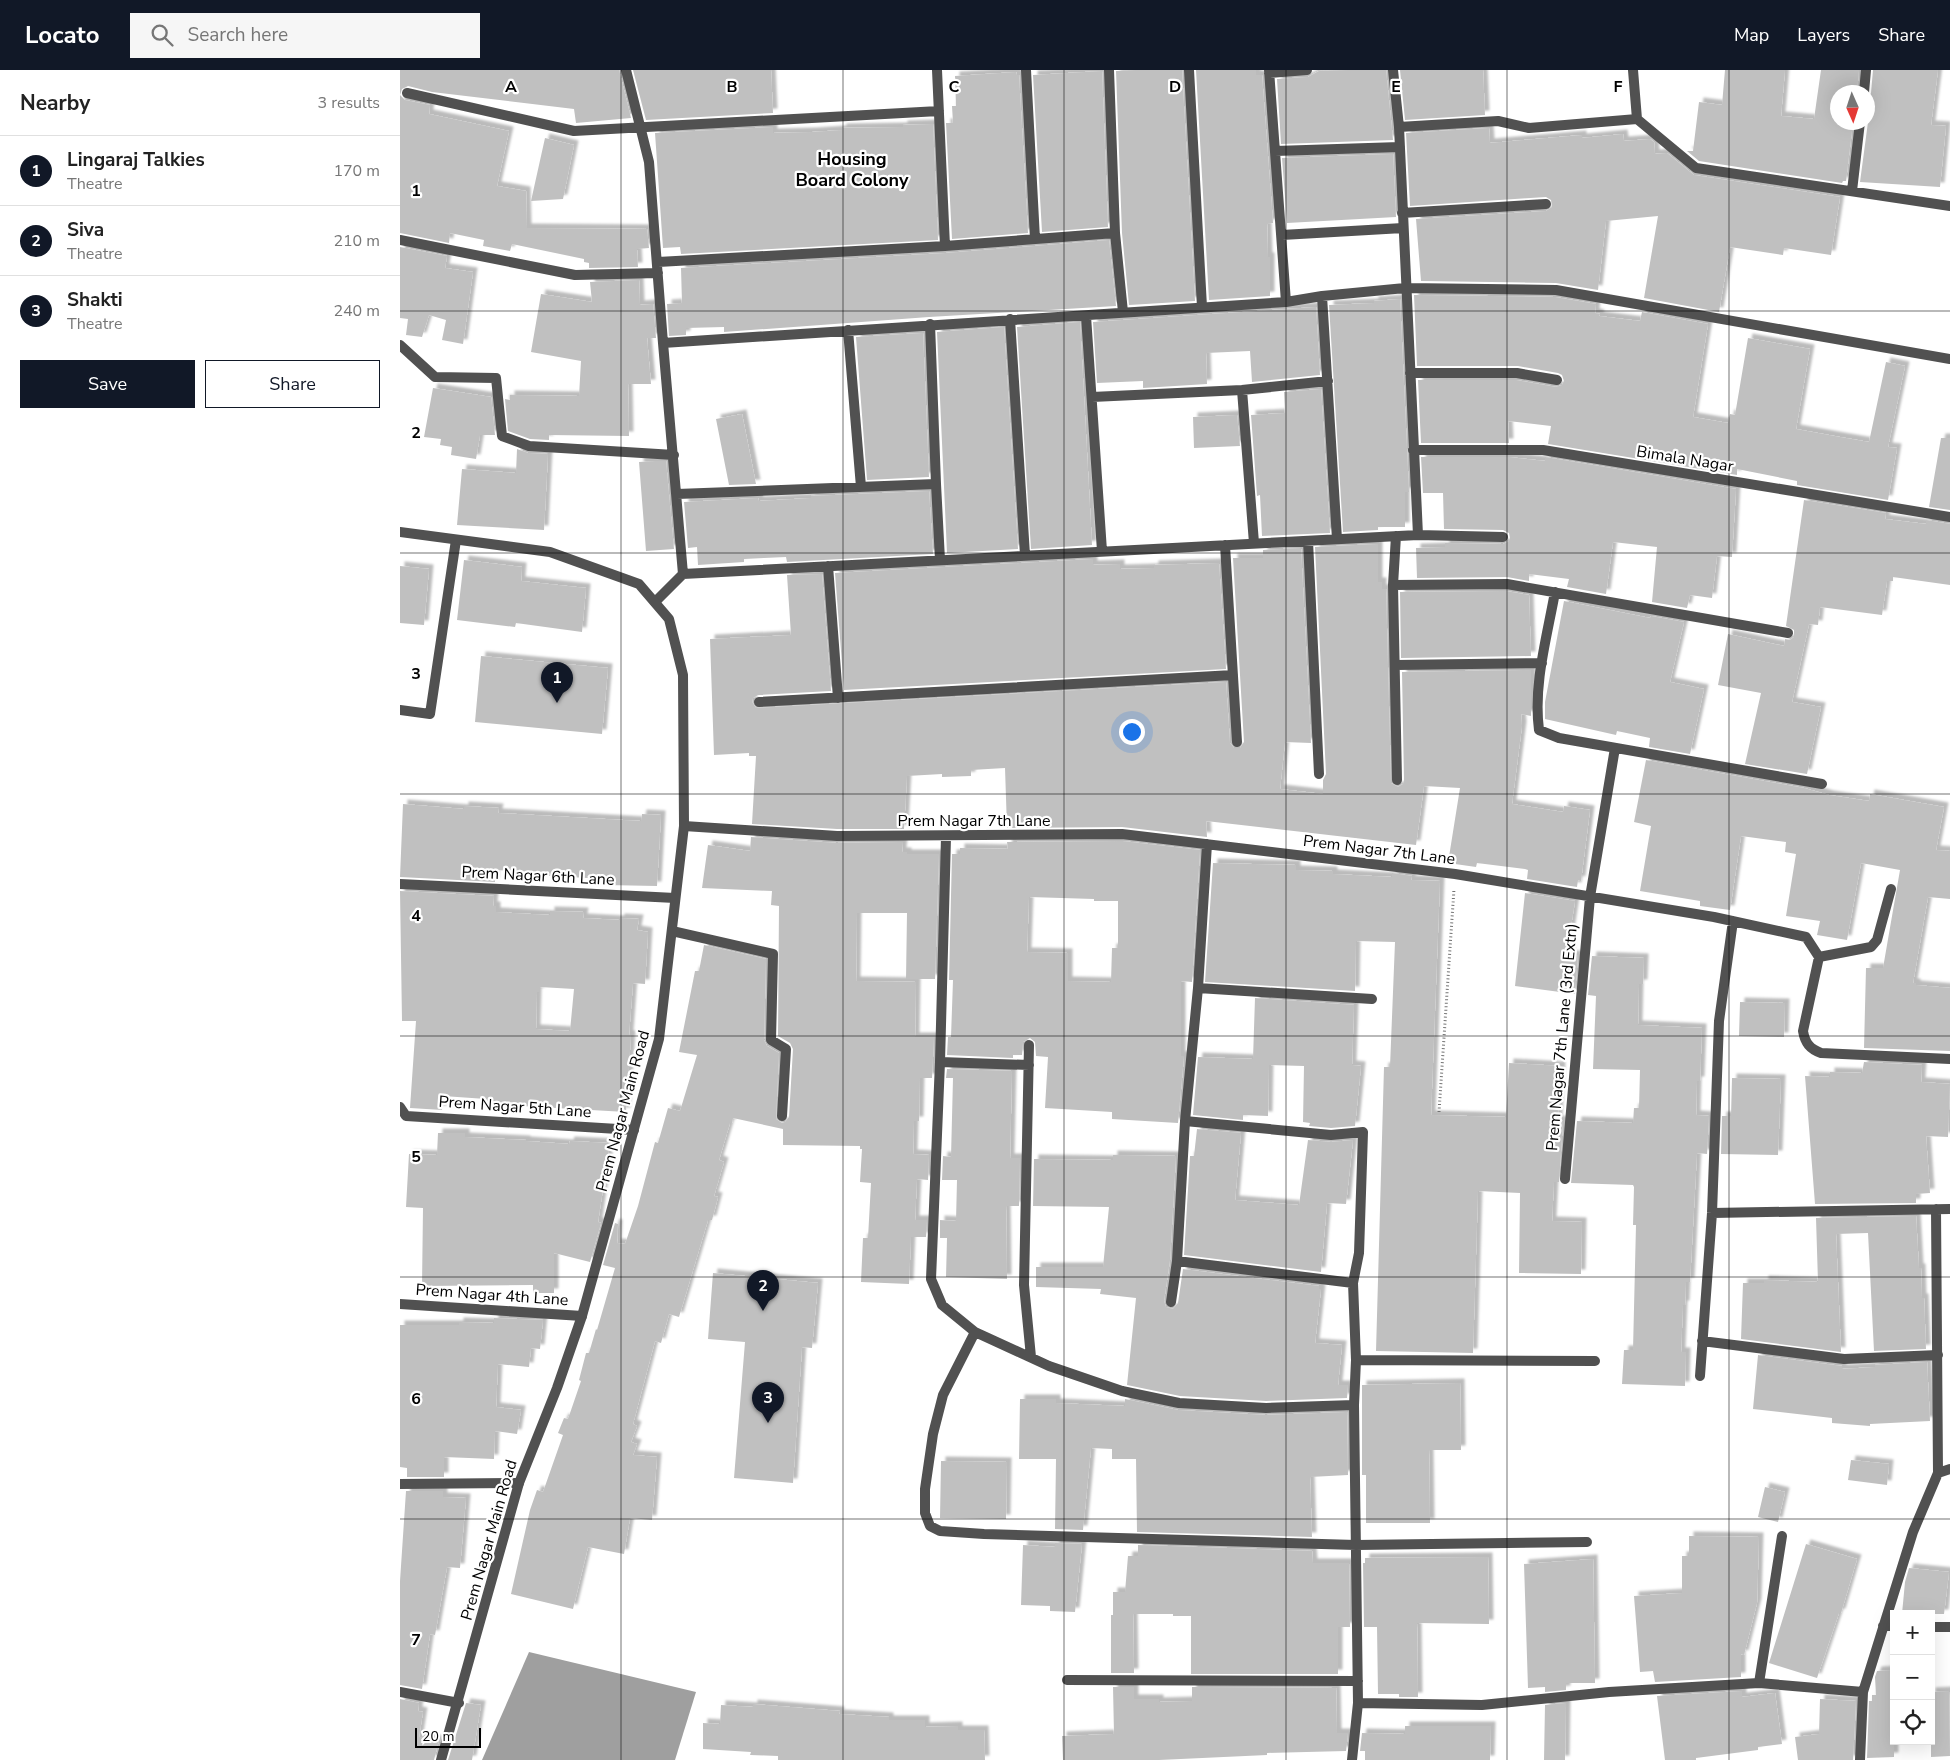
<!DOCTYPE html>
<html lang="en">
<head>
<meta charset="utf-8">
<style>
	body { margin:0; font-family:"Nunito Sans",sans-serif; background:#f6f6f6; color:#222 }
	.controls { position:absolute; right:15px; bottom:15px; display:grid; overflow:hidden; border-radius:0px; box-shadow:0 5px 20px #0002 }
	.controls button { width:45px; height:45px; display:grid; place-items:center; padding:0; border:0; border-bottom:1px solid #e0e0e0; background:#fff; color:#222; font:25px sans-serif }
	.compass { position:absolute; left:1430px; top:15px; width:45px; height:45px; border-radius:50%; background:#fff; box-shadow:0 5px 20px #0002; rotate:177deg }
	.scale { position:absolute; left:15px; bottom:12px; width:66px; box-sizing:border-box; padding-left:5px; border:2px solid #000; border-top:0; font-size:14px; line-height:18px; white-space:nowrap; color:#000; -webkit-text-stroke:4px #fff; paint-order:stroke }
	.you { position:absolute; left:731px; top:661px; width:18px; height:18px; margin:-12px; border:4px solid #fff; border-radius:50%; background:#1a73e8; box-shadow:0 0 0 8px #1a73e833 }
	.badge { display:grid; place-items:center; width:32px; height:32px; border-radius:50%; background:#111827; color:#fff; font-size:16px; font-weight:700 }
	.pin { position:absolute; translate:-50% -41px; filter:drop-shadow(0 1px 2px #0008) }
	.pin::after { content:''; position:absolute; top:26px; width:18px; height:15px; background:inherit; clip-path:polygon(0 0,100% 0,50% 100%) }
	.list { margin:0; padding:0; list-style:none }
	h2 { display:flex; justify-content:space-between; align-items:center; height:65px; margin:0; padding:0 20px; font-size:21px }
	h2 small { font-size:16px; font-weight:400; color:#767676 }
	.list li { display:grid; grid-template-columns:32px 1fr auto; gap:15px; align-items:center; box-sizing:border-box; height:70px; padding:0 20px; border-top:1px solid #e0e0e0 }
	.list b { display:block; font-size:19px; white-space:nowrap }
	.list p { margin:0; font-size:16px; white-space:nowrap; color:#767676 }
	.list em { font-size:16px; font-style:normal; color:#767676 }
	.actions { display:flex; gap:10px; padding:15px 20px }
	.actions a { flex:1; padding:11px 0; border:1px solid #111827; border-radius:0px; text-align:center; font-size:18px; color:#111827 }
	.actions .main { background:#111827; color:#fff }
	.icon { flex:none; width:28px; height:28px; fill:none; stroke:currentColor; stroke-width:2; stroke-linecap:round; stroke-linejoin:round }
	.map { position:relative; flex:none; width:1550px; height:1690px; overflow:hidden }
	header { display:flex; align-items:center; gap:30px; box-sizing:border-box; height:70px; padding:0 25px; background:#111827; color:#fff }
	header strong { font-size:24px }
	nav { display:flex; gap:28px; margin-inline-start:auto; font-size:18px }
	.search { width:350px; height:45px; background:#f6f6f6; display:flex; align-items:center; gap:12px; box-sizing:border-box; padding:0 18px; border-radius:0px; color:#767676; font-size:19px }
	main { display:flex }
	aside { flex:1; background:#fff }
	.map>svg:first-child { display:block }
	.water { fill:#9f9f9f }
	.building { fill:#c0c0c0; fill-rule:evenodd; filter:url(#shadow) }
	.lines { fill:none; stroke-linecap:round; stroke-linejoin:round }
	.path { stroke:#737373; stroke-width:3; stroke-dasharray:1 2.5; stroke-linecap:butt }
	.minor { stroke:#515151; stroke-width:10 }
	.tertiary { stroke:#515151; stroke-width:10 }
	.grid { fill:none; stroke:#000; stroke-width:1; stroke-opacity:0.55 }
	.labels { text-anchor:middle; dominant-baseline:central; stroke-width:4.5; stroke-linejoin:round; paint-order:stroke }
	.street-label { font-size:16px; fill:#000; stroke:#fff }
	.neighbourhood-label { font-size:18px; font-weight:bold; fill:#000; stroke:#fff }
	.grid-label { font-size:16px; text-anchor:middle; font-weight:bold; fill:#000; stroke:#fff; stroke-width:4.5; stroke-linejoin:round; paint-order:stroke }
</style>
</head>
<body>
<header>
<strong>Locato</strong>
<div class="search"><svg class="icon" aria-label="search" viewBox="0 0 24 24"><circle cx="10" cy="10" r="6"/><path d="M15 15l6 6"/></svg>Search here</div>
<nav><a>Map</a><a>Layers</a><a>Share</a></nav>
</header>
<main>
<aside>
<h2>Nearby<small>3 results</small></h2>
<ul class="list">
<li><span class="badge">1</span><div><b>Lingaraj Talkies</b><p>Theatre</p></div><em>170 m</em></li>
<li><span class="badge">2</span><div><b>Siva</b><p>Theatre</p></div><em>210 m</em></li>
<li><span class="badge">3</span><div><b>Shakti</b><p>Theatre</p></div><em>240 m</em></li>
</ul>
<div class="actions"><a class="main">Save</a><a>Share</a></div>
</aside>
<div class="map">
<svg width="1550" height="1690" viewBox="0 0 1550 1690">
	<defs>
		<filter id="shadow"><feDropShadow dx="4.5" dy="-4.5" stdDeviation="1" flood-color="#0004"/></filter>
	</defs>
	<rect width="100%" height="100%" fill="#fff"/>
	<path class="water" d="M129,1582L296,1622L275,1690H82Z"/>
	<path class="building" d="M0,0H219L231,48L176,53L174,39L32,22L8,16L2,19L0,25L5,30L30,35L29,44L109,61L97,116L126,121L127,158L247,159L249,178L237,179L238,197L189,198V193L184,192V189L112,174L110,181L83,176L84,170L50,163L49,173L0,163Z
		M233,0H371L373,43L246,50Z
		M736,0H782L795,231L729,235L722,163L716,1Z
		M796,0H856V5H862L873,153L867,154L868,187H870V226L809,230Z
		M948,0H986L993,70L881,74L877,9L908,7L919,1Z
		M1000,0H1083L1085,45L1005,50Z
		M1325,0H1385L1381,46L1414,49L1421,0H1459L1457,22H1438V52H1453L1446,111H1443L1442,113L1299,91L1287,81H1293L1299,32L1322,35Z
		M1473,0H1538L1531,55L1546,56L1540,117L1460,112L1468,52V28L1471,23Z
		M702,1L708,157L642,162L633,5Z
		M616,2L617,5H619L628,163L552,169L546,53H553L552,36H556L555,6Z
		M533,54L538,170L281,184L280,177L263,178L255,63L373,57V63L412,62L442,60V58L503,57V55Z
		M1089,58L1090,73L1182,65V68L1223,64L1224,71L1250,69L1254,72L1255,84L1267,83L1294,105L1440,127L1431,185L1384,178L1383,185L1330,177L1319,242L1244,228L1258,146L1206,151L1198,220L1156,213L1021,211L1016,149L1146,141L1152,137L1151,130L1146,127L1010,136L1006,63Z
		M145,68L174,75L163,129L131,131Z
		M993,84L996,147L887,153L882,88Z
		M709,170L716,236L529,247L324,262V257L286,258V265L269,266L267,234L282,233L281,198L546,183Z
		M0,177L47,186L45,198L73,202L63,274L42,270L46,250L29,245L22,267L6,265L8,249L0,248Z
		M239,210L240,235L253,234L256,268H247L251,314H228L229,366L149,365V370L130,369L108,361L105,329L110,330V325L179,326L181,291L131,282L141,224L192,232L190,212Z
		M1014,225L1155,227L1196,234L1195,243L1200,244L1199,246L1240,251L1242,242L1308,254L1293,347L1328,353L1330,344L1335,345L1348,268L1410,279L1396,359L1440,367L1469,372L1486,292L1505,296L1488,377L1497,378L1488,430L1397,415V411L1337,399V405L1148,374L1151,356L1108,351L1109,373H1021L1018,310H1116L1156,317L1162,315L1164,311L1162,305L1158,303L1118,296H1017Z
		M1000,229L1009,422H1005V457H978V460L943,462L929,235L974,233V231Z
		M916,237L920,305L852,312L850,281L806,283L807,314L743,318V311L697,313L693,252Z
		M680,252L692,475L631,479L617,257Z
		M604,257L618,479L547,483L537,262Z
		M523,263L529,407L467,410L456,267Z
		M33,318L91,327L95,365H80L76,389L51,385L52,377L40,375L41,369L24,367Z
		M921,319L930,463L862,466L860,425L857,426L851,345L885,343L884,322Z
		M342,344L356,414L329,415L316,349Z
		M837,345L840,376L794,378L793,347Z
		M1541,368H1550V440L1529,437Z
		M117,379L128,383L148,384L144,460L57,455L62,399L116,403Z
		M1021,387H1109L1145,391V387L1336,419L1332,487L1317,486L1312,528L1290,525L1287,538L1252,532L1257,477L1213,472L1206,524L1167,517L1169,509L1129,504V511L1107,507L1017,508L1016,478L1045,477V473L1103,474L1109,471L1110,468L1109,463L1103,460L1044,459L1043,423H1023Z
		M256,391H266L274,479L246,481L239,392Z
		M529,421L533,484L387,492L386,487L344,489V492L298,495L297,477L288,478L284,432L358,428L359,431L411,428V426Z
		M1404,430L1486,443L1485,449L1526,454V450L1550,454V515L1493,507V511H1487L1482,545L1420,537L1418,555L1409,554L1392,632L1421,637L1407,704L1345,694L1361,623L1318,615L1328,564L1384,576L1385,569L1390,570L1394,567V560L1386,556Z
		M978,474V512H982V519H986L991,713L998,717L1003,714L1004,710L1002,602L1131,600V646L1121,644L1122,656L1112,734L1163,742L1164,736L1190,740L1181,811L1178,810L1177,817L1127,809L1128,800L1125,799L1077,793L1076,797L1048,793L1060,718L1024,716L1016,775L806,751L807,767L722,757L607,758L605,698L571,700V706L542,707V704L507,706L504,759H437L352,754L356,686H349V683L314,685L310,569L391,565L387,505L422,504L431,621L358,625L353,628L352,632L356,638L826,612L830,673L834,678H840L844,672L833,488H863V480L901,478L911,673L885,672L880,719L923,724V710L926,704L915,477Z
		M693,489V495L720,494V499L754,498V495L819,493L826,599L444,620L435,503Z
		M64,490L122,497L121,511L186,518L182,562L116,553L115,557L57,550Z
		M0,496L29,499L24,555L0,553Z
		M1106,521L1129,525L1131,586L1001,588L1000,522Z
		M1164,531L1250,548L1251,546L1284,552L1270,612L1304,619L1290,684L1249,677L1250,668L1217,661L1216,665L1145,649V632Z
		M81,586L208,598L202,664L75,652Z
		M1246,690L1404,718L1429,725L1469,731L1470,724L1544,737L1536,780L1550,781V829L1528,827L1513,913H1516V915L1550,918V981L1464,978L1466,898H1483L1500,800L1461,793L1447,870L1417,865L1420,851L1386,846L1396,784L1385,782L1386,772L1341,766L1330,840L1300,836V831L1240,821L1251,756L1234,752Z
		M3,734L64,739V736L99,738L98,743L241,751L242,744L261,745L257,816L205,815L206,809L133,805V802L95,800V812L0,807Z
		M351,767L437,773L503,772L502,782H507V784H539L535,909H506L507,843H457L456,911L516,912L515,967H534L532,1008H520L519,1051H514L513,1084L529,1085L528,1110L517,1109L515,1150H527L526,1167H511L509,1214L461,1212L463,1168H468L471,1113L460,1112L462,1079H460V1076L383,1075V1059L333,1048L332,1053H330L319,1090L324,1092L314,1126L318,1127L312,1150H308L279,1247L269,1244L261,1273L255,1271L233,1354L237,1356L231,1372L237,1374L233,1385L257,1387L252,1450L230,1448L224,1484L188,1477L173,1539L111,1524L130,1440L137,1420L143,1422L163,1365L158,1363L164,1348L168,1349L181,1311L179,1310L186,1283H189L196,1259L197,1260L215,1198L203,1195L215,1153L218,1154L217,1173L225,1174L238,1136L255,1072L258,1073L268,1038L280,1041L297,985L279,982L295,901H299L304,875L366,889L364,970L367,976L379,983L376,1049L382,1053L385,1052L389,1047L393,979L390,973L378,966L379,836L371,835L372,821L302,818L308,775L350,781Z
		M722,771L800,780L792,912L781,911V986H784L778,1053L712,1049V1042L645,1038L648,987L636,986L635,972L630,968L623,972L622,985H613V988L547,985L548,967H551L553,910H549L552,784H560V778L608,779L607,772ZM629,827L694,829V831H718V878H712L711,912L668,911V883L627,882Z
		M813,793L896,795V800L933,801V804L992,807V803L1012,806L1011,810L1040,811L1031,1045L1106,1047L1109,993L1161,996L1158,1050L1163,1051L1159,1112H1154L1152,1151L1182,1152L1181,1204L1119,1203L1120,1123L1078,1121L1073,1283L976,1281L984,997H990L995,872L956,871L955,921L805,912Z
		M0,821L94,826L93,836H96V842L150,845V841L184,842L183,848L220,850V848L239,849L237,860L248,862L245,914L233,913L229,965H231L226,1042L85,1034L86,1029L43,1026L42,1040L10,1038L16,951H2ZM140,917L174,919L170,961L136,959L137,922H140Z
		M1125,823L1175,831L1168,876L1171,877L1170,885H1178L1175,924L1115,916Z
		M1192,886L1244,888L1243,914H1239L1238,955L1302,958L1300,1011H1297L1296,1045L1309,1046L1307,1084L1297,1083L1290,1212H1286L1285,1235H1283L1281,1282H1286L1285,1316L1222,1314L1224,1280H1233L1236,1155H1233L1234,1117L1233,1115L1171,1113L1177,1051L1233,1053L1234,1038H1239L1240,1000L1193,999L1196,926L1188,925Z
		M855,928L954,935L952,995L961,996L955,1056L931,1058L909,1056L910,1053L903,1052L904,996L869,995L868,1046L843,1045V1050L793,1045L798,987L853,989Z
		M1340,932L1385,933L1384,967L1339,966Z
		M1464,992L1522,995L1521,1012L1550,1014L1548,1067L1526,1066L1530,1123L1516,1124V1133L1415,1134L1405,1006L1430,1007V1002L1462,1003Z
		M547,999L612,1001L610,1088H620L619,1136H606L607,1209L546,1207L547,1168H540V1150L556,1151L557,1110H542L543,1086L551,1087L553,1008H546Z
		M1332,1008L1381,1009L1378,1085L1321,1084L1322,1046H1331Z
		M797,1059L841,1063L835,1130L899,1135L908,1070L931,1072L953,1070L946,1134L927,1133L921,1202L784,1185L790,1086H794Z
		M38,1063H65V1067L126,1070V1071L169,1074L170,1071L210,1073L198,1152L201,1153L190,1192L154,1183V1223H133V1215L22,1216L23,1138L6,1137L9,1084L37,1085Z
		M713,1085L776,1086L770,1190L764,1231L766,1237L773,1239L778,1233L783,1199L919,1216V1219H921L915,1273L942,1275L938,1315H948L947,1328L866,1331L780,1326L727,1315L736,1228L700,1224L701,1219L636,1217V1197H703L709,1137L633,1136L634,1089L713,1090Z
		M1516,1146L1519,1198H1521L1522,1228H1524L1526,1279L1474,1281L1468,1163L1436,1164L1441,1282L1341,1269L1343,1213H1364V1210L1418,1212L1416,1148Z
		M313,1203L418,1213L412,1278L402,1277L393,1413L334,1408L345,1272L308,1269Z
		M94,1248L143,1250L140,1279L131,1278L129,1297L98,1294L96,1337L121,1340L117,1364L95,1361L94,1389L44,1387V1407H7V1398L0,1397V1255H59V1252L94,1253Z
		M1358,1285L1442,1296V1299L1475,1297V1295L1527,1292L1530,1351L1470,1354V1356L1432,1353V1348L1353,1339Z
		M1060,1313L1061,1380H1029L1030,1453H966V1405H962V1315Z
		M620,1329H656V1333L725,1336V1329L778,1340L866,1345L947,1342L948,1405L910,1407L912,1467L737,1462L736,1389H712V1379L691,1378L683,1460L655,1459L656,1389H619Z
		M1451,1390L1489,1394L1487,1415L1448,1410Z
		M541,1391L607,1392L606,1449L540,1448Z
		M1365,1417L1385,1422L1378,1452L1358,1447Z
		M6,1421H43V1427L66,1428L60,1498L47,1497L35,1565L30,1564L22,1619L0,1615V1511Z
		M1289,1466L1359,1467L1357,1533L1344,1585L1341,1584V1607L1255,1612L1253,1601L1240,1602L1234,1526L1282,1523V1486H1289Z
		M655,1473L682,1474L675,1542L650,1541V1536L621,1535L623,1475L655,1477Z
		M1406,1474L1457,1489L1441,1543H1439L1417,1608L1369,1593Z
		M738,1475L912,1481L913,1493H949L950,1557H938V1604H791V1546H773V1544H733L734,1603H711V1545H713V1522H725L728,1486H738Z
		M1088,1487L1089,1554L1017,1553L1018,1627H999V1624H978L977,1557H964L963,1493H965V1488Z
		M1193,1489L1195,1613H1166V1620L1145,1622V1617L1128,1618L1124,1494Z
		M1509,1498L1549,1502L1544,1544H1502L1505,1512Z
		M1494,1600V1687L1467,1688L1469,1631H1472V1625H1476L1475,1607L1477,1601Z
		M713,1617H734V1629H759V1632L792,1631V1617L936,1618L937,1663H948L946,1681L867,1683V1685L759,1690H663L662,1666L714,1664Z
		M1342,1621V1627L1375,1623L1382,1674L1358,1677V1680L1296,1688V1690H1265L1257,1626Z
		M1549,1621L1550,1686L1531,1687V1622Z
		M0,1629L19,1633L18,1641L23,1642L19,1667L39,1670L34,1690H0Z
		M1420,1629L1456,1631L1453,1690H1398L1395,1667L1419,1664Z
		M66,1633L81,1635L72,1690H48Z
		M1166,1633L1165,1690H1144L1145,1635Z
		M353,1634L440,1641L439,1644L489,1647V1650H525V1657L558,1656V1660H584L585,1690H378V1686L350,1685L351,1682L303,1679V1653L320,1654L321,1635L353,1637Z
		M1005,1656H1091L1090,1690H965V1681H960L962,1663L1005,1664Z"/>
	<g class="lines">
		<path class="path" d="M1039,1042L1054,819"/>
		<path class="minor" d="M226,0L249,92L263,273L283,504L255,532
			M537,0L545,176
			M626,0L635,169
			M709,0L715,163L723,242
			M789,0L802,237
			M869,0L886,232
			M993,0L999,57L1018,465
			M1233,0L1237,49L1296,98L1550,136
			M869,3L907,0
			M1464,22L1466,0
			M7,23L174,61L539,41
			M999,57L1098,51L1129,58L1237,49
			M875,81L1000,77
			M1452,121L1460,52
			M1002,143L1146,134
			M882,165L1003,158
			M0,170L175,205L258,203
			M258,192L545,176L715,163
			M922,226L937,469
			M686,246L702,481
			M610,249L625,485
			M530,254L536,414L540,490
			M448,260L461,417
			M263,273L886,232L922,226L1005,218L1156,220L1550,289
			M0,275L35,307L96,308L102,366L129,376L274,385
			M1010,303H1117L1157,310
			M842,320L854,473
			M692,327L842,320L928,311
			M1013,380H1143L1550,447
			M277,424L536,414
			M996,466L993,515L997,710
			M908,471L919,704
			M825,475L837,672
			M428,496L438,628
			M283,504L1018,465L1103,467
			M993,515L1107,514L1388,563
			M1155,522C1147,567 1133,615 1139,660L1159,668L1422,714
			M996,595L1142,593
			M359,632L833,605
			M0,640L30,644L56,470
			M284,756L437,766L722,764L1055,804L1314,847L1406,867L1419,887L1403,961C1405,973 1410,979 1421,983L1550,989
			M546,767L540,992L531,1209L542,1235L575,1262L649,1296L722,1321L779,1333L866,1338L954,1335
			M0,814L275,828
			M272,861L373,884L371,970L386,979L382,1046
			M1419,887L1471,877L1477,870L1491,819
			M798,918L972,929
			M629,975L624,1215L631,1287
			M540,992L629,995
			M0,1037L6,1046L234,1060
			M785,1051L931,1065L963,1062L959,1183L953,1213L956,1290L954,1335L958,1633L952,1690
			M1165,1109L1190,827L1215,678
			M1312,1143L1550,1139
			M777,1191L953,1213
			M771,1232L777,1191L785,1051L798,918L807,774
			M0,1234L182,1246
			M575,1262L543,1325L533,1364L525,1419V1443L530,1456L540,1461L584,1464L956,1475L1187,1472
			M1302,1271L1444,1289L1538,1285
			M956,1290L1195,1291
			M1300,1306L1312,1143L1319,951L1333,851
			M1538,1403L1550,1399
			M0,1414L119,1413
			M1483,1556H1494
			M1531,1557H1550
			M667,1610L958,1611
			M1359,1613L1382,1466
			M0,1622L59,1633
			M958,1633L1082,1635L1209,1622L1359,1613L1463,1622
			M1460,1690L1463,1622L1513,1462L1538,1403L1536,1139"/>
		<path class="tertiary" d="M0,462L150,482L239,514L269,549L283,605L284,756L259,969L182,1246L157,1318L119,1413L41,1690"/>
	</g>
	<path class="grid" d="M221,0V1690M443,0V1690M664,0V1690M886,0V1690M1107,0V1690M1329,0V1690M0,241H1550M0,483H1550M0,724H1550M0,966H1550M0,1207H1550M0,1449H1550"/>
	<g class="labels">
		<g class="street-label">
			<text transform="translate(1285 389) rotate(9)">Bimala Nagar</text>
			<text x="574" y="751">Prem Nagar 7th Lane</text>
			<text transform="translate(979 780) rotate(7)">Prem Nagar 7th Lane</text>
			<text transform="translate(138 806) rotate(3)">Prem Nagar 6th Lane</text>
			<text transform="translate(1162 967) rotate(-85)">Prem Nagar 7th Lane (3rd Extn)</text>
			<text transform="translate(115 1037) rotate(4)">Prem Nagar 5th Lane</text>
			<text transform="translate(223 1041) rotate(-75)">Prem Nagar Main Road</text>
			<text transform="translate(92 1225) rotate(4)">Prem Nagar 4th Lane</text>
			<text transform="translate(89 1470) rotate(-74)">Prem Nagar Main Road</text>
		</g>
		<g class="neighbourhood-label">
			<text x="452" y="89">Housing<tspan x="452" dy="21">Board Colony</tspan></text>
		</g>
	</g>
	<g class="grid-label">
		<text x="111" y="22">A</text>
		<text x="332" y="22">B</text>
		<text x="554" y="22">C</text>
		<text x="775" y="22">D</text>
		<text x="996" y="22">E</text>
		<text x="1218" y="22">F</text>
		<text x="16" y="126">1</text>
		<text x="16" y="368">2</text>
		<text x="16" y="609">3</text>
		<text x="16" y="851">4</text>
		<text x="16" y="1092">5</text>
		<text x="16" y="1334">6</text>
		<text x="16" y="1575">7</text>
	</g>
</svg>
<div class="controls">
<button>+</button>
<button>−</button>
<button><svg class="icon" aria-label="locate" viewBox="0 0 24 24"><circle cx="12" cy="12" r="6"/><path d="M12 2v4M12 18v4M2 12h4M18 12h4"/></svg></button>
</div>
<svg class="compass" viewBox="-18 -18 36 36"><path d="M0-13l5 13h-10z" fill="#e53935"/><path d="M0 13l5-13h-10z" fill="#767676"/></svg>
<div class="scale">20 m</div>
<div class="you"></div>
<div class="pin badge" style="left:157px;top:633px">1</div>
<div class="pin badge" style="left:363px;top:1241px">2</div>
<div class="pin badge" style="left:368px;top:1353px">3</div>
</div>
</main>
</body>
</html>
